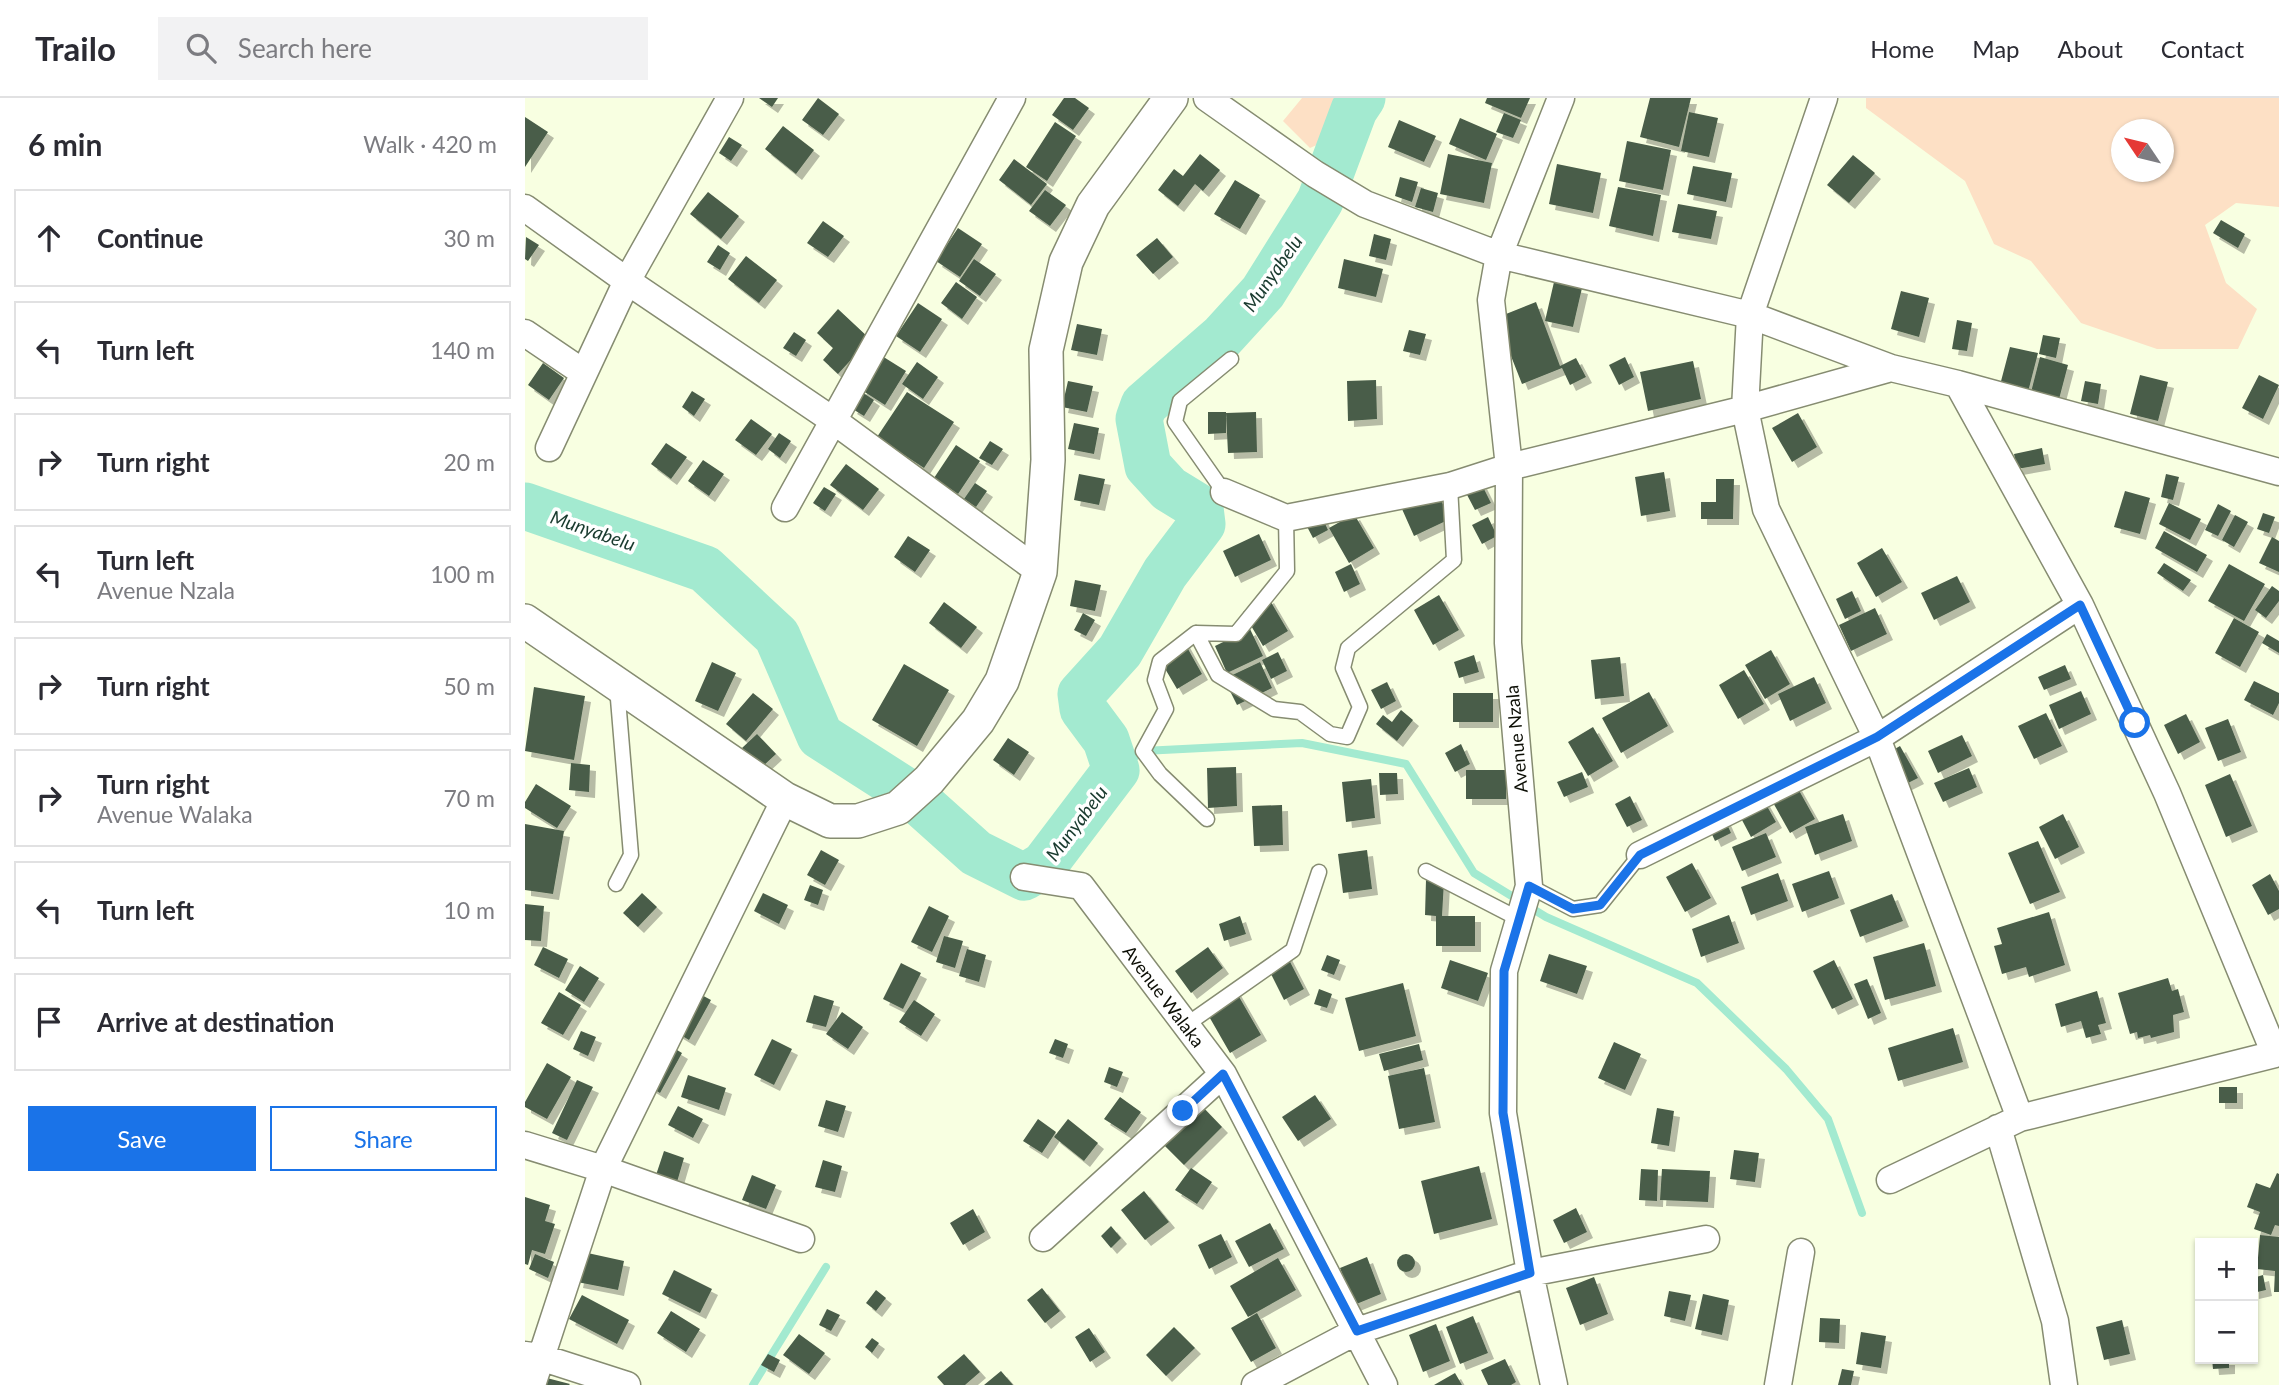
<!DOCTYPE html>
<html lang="en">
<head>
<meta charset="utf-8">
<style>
	body { margin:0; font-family:Lato,sans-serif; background:#f2f2f3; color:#2b2b33 }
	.controls { position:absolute; right:21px; bottom:21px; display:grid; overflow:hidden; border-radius:0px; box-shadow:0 2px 5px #0004 }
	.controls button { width:63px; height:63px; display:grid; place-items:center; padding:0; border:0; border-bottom:2px solid #e1e1e2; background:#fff; color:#2b2b33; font:35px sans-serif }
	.compass { position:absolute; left:1586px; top:21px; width:63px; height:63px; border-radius:50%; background:#fff; box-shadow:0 2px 5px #0004; rotate:305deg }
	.stop { position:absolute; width:21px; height:21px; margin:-16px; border:5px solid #1a73e8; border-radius:50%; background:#fff }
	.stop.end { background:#1a73e8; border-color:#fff; box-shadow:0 2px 7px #0008 }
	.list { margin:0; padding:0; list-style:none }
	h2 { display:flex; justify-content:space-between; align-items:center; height:91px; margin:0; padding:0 28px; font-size:30px }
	h2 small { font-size:23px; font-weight:400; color:#7c7c81 }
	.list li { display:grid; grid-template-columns:46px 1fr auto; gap:21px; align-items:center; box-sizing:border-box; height:98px; margin:0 14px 14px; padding:0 14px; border:2px solid #e1e1e2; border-radius:0px }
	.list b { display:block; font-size:26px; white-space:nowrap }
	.list p { margin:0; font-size:23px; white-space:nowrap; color:#7c7c81 }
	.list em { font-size:23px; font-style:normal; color:#7c7c81 }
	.actions { display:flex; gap:14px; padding:21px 28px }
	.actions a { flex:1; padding:16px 0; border:2px solid #1a73e8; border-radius:0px; text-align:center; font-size:24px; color:#1a73e8 }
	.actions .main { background:#1a73e8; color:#fff }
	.icon { flex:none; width:38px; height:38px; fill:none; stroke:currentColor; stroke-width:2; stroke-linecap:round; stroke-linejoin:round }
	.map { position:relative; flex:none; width:1754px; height:1287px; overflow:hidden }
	header { display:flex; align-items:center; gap:42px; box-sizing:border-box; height:98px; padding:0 35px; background:#fff; border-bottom:2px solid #e1e1e2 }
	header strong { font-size:33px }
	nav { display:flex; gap:38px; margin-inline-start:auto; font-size:24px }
	.search { width:490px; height:63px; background:#f2f2f3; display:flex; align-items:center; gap:18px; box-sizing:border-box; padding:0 24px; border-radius:0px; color:#7c7c81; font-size:26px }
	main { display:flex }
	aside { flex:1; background:#fff }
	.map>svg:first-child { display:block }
	.green { fill:#fde0c5; fill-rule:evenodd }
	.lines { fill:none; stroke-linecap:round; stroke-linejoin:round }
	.stream { stroke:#a3ead0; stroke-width:8 }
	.river { stroke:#a3ead0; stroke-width:47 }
	.building { fill:#4a5d49; filter:url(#shadow) }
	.service-casing { stroke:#868c71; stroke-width:17 }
	.minor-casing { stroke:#868c71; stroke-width:29 }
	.tertiary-casing { stroke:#868c71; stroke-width:36 }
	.service { stroke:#fff; stroke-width:14 }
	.minor { stroke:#fff; stroke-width:26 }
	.tertiary { stroke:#fff; stroke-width:33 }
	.route { stroke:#1a73e8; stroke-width:9 }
	.labels { text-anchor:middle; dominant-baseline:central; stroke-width:7; stroke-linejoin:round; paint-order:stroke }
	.street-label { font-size:18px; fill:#0c0e05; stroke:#fff }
	.water-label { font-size:19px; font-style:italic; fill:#193a2e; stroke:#fff }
</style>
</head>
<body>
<header>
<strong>Trailo</strong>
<div class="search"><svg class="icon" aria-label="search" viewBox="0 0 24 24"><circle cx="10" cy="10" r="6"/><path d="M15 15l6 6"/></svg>Search here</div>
<nav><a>Home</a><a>Map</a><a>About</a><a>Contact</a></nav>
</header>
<main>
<aside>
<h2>6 min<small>Walk · 420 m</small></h2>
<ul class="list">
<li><svg class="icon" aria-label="ahead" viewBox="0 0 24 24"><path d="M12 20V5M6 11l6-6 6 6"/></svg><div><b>Continue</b></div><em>30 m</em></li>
<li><svg class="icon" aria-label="left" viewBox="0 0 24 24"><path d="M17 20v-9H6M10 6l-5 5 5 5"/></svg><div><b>Turn left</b></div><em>140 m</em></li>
<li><svg class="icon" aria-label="right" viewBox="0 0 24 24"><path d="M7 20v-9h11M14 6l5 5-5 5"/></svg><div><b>Turn right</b></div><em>20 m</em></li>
<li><svg class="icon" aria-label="left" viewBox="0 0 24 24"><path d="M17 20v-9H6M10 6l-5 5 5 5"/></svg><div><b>Turn left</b><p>Avenue Nzala</p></div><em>100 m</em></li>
<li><svg class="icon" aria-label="right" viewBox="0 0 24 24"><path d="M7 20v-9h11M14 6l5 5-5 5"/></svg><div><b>Turn right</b></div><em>50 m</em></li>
<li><svg class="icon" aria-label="right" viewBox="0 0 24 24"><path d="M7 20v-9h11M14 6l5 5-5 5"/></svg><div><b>Turn right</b><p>Avenue Walaka</p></div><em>70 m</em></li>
<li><svg class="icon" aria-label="left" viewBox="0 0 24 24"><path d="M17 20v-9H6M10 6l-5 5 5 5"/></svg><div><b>Turn left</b></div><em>10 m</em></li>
<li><svg class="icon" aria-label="arrive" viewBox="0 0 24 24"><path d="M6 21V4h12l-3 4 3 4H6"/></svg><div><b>Arrive at destination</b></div></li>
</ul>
<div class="actions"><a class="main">Save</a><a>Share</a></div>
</aside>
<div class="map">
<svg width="1754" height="1287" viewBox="0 0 1754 1287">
	<defs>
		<filter id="shadow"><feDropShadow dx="6" dy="6" stdDeviation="0" flood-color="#0004"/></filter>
	</defs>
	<rect width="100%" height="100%" fill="#f8ffe1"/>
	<path class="green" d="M777,0H856L832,29L785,50L758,23Z
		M1341,0H1754V109L1711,105L1680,127L1701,185L1732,211L1713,251H1632L1556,225L1506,163L1469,146L1440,83L1341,10ZM1596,32H1638V74H1596Z"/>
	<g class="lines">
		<path class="stream" d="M591,672L618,653L777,645L881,666L949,775L1021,819L1172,885L1261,971L1303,1021L1337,1115
			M228,1287L301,1169"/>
		<path class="river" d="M0,408L180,471L252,538L295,638L384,695L451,755L499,779L519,767L591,672L581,642L558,611L556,596L595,553L640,475L677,426L675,410L644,391L623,368L614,321L619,307L697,239L738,194L795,103L829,12L837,0"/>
	</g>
	<path class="building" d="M234,0H253L247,9Z
		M293,0L314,16L298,37L277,22Z
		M539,0H550L564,10L548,32L527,17Z
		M962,0H1005L996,20L960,5Z
		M1125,0H1166L1154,49L1115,39Z
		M1164,14L1193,20L1184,59L1156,53Z
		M979,15L996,22L988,40L971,34Z
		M0,19L23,34L0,69Z
		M935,20L972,36L961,62L924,46Z
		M874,22L911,38L899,64L863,49Z
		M530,24L551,38L522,83L501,69Z
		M258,28L289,52L271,76L240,51Z
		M204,39L217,47L206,63L194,55Z
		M1102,43L1146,52L1138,92L1094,83Z
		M675,56L695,72L678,93L670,86L653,108L633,92L649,71L658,78Z
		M923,56L967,65L959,105L915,96Z
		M1328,57L1350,75L1324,105L1302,87Z
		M489,61L522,86L506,107L474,82Z
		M1032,66L1076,75L1068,115L1024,106Z
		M1168,68L1207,75L1201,104L1162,96Z
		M875,79L893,84L887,104L870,98Z
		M710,82L735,97L715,131L689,116Z
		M1093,89L1136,97L1128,138L1084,128Z
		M896,90L913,95L908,114L890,109Z
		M520,92L541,107L525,128L504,113Z
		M183,94L214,118L196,141L165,116Z
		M1153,106L1192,113L1186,141L1147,134Z
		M1696,122L1720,136L1713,150L1688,135Z
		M298,123L319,138L303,159L282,145Z
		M433,130L457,146L435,179L411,163Z
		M849,136L866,141L861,162L844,158Z
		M1,139L14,147L3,163L0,161Z
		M632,140L648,159L628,176L611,157Z
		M193,147L205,155L195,172L182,164Z
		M221,158L252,182L234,205L203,181Z
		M449,161L471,176L455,198L434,183Z
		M819,161L858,171L851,199L813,190Z
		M431,184L452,199L437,221L416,205Z
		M1029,184L1057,190L1048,229L1020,223Z
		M1376,193L1404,200L1394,239L1366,231Z
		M1011,204L1035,268L1051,260L1061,279L1045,287L1037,270L997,286L971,220Z
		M393,205L417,221L395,254L371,238Z
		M313,211L345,241L313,276L298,262L308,250L292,235Z
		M1432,222L1447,225L1442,253L1427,251Z
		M552,226L577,231L572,257L546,252Z
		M884,232L901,236L895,257L878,253Z
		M269,234L281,242L271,258L258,250Z
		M1518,237L1535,240L1531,260L1514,256Z
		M1485,249L1513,255L1503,294L1475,287Z
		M357,258L381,273L360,307L335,291Z
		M1100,259L1109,279L1094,287L1084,267Z
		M1515,259L1543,267L1533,305L1505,298Z
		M1168,263L1176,301L1123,313L1115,274Z
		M392,264L413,279L398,301L377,286Z
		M18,265L39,280L24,302L3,287Z
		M1615,277L1643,284L1633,323L1605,316Z
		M1734,277L1754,287L1738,321L1717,310Z
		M851,282L852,321L823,323L822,283Z
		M543,283L568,288L562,314L537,309Z
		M1560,283L1576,286L1573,306L1556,303Z
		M167,293L180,301L169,318L157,309Z
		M337,294L349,302L339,318L326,310Z
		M382,294L429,324L399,370L352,339Z
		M683,314H701V335L683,336Z
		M731,314L732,354L703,355L701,315Z
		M1273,315L1292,349L1267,364L1247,330Z
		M226,321L247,336L231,357L210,342Z
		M549,325L574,330L569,356L543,351Z
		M254,335L266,343L255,360L243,351Z
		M465,343L478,351L467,367L454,360Z
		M141,345L162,359L146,381L126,366Z
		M431,347L455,363L433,396L409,380Z
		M1517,350L1520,366L1492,371L1489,356Z
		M178,362L199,376L184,398L163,383Z
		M321,366L354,391L338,412L305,387Z
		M1139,374L1145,413L1116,418L1110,379Z
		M554,376L580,381L574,407L549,402Z
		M1641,376L1654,379L1648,402L1636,399Z
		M1191,381H1209L1208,421H1176V404H1191Z
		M450,385L462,393L451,409L439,401Z
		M956,385L966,405L950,412L940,393Z
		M299,389L311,396L300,413L288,405Z
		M1600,393L1625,400L1615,436L1589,429Z
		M912,394L925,421L889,438L877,411Z
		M1644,405L1676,421L1665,442L1634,426Z
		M1693,406L1706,413L1693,438L1680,432Z
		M794,413L803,432L788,440L778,421Z
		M1738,415L1750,419L1744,435L1732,431Z
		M829,416L849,450L824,465L804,430Z
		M1710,417L1723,424L1709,449L1697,442Z
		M963,419L972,438L957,446L947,427Z
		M1639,433L1682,457L1672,474L1630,450Z
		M734,436L746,462L710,479L698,453Z
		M383,438L405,452L390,474L369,459Z
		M1747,439L1754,443V474L1734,465Z
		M1357,450L1377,484L1351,499L1332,465Z
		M1639,465L1666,482L1658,493L1632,475Z
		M826,466L835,486L819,494L810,474Z
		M1704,466L1740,486L1719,523L1683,503Z
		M1432,478L1445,504L1409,522L1396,495Z
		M550,482L576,487L570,513L545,508Z
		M1747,488L1754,493V503L1741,520L1730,512Z
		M1327,493L1336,513L1320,521L1311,501Z
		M914,497L934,532L908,547L889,512Z
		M743,499L763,533L738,548L718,514Z
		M419,504L452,529L436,550L404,525Z
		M1350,510L1362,536L1326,553L1314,527Z
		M558,515L570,522L561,538L549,532Z
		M1709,520L1734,534L1715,569L1690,555Z
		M725,531L738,558L702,575L690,548Z
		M1742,536L1754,543V555L1737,545Z
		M658,542L677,576L652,591L632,557Z
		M1246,552L1265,586L1240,601L1220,567Z
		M753,554L762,573L746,581L737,562Z
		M949,557L954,574L934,580L929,564Z
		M1095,559L1099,598L1070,601L1066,562Z
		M187,564L211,575L193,613L170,603Z
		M735,564L747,590L712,607L699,581Z
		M379,566L424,592L392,648L347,622Z
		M1540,567L1546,581L1519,592L1513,579Z
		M1219,572L1239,606L1213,621L1194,587Z
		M1289,579L1301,605L1265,623L1253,596Z
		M1729,583L1754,595V605L1748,617L1719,602Z
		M862,584L871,603L856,611L846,592Z
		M9,589L60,598L49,662L0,653Z
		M1556,593L1566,616L1534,631L1524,607Z
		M1124,594L1143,628L1096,655L1077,620Z
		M228,595L248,611L221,643L201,626Z
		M928,595H968V624H928Z
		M876,612L888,622L872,643L851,626L858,617L867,624Z
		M1521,615L1537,648L1509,661L1493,628Z
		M1661,616L1675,644L1653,656L1639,627Z
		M1703,621L1716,654L1693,663L1680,630Z
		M1068,629L1088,663L1063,678L1043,644Z
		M232,636L251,656L236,670L217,650Z
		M1437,637L1447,658L1413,675L1403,653Z
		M483,640L504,654L489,677L468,662Z
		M936,646L945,666L930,674L920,655Z
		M1375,648L1393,680L1371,691L1354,660Z
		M46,665L65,667L64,694L44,692Z
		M711,669L712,708L683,710L682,670Z
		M1444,670L1452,689L1418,704L1409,685Z
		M941,672H981V701H941Z
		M1057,674L1063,689L1039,699L1032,684Z
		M854,675H872L873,696L855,697Z
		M1705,676L1727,728L1701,739L1680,687Z
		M846,681L850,720L821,724L817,684Z
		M11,686L46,708L32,730L0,710V704Z
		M1271,687L1290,721L1265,735L1246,701Z
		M1234,694L1251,724L1226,739L1209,707Z
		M1105,698L1117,722L1102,729L1090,706Z
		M757,707L758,747L729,748L727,708Z
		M1197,715L1206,735L1190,743L1181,723Z
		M1318,716L1327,743L1290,757L1280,729Z
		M1538,716L1554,749L1530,761L1514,729Z
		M0,726L39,733L28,796L0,792Z
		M1241,735L1251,759L1217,773L1207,749Z
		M1513,743L1535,794L1505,806L1483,755Z
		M296,752L314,762L300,787L282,777Z
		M842,752L847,791L818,795L813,756Z
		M1167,765L1186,800L1160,814L1141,779Z
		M1304,773L1314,800L1277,814L1267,786Z
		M1253,775L1263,803L1226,817L1216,789Z
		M1745,776L1754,793V811L1743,817L1727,787Z
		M901,782L919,783L917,818H950V848H911V818L900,817Z
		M285,787L298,792L293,807L279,802Z
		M117,795L132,809L113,829L98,815Z
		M238,795L263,807L254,826L229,813Z
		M1367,796L1378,823L1335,839L1325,812Z
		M0,806L19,808L16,843L0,842Z
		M404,808L424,818L407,854L386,844Z
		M1524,814L1540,867L1504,879L1501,869L1477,876L1469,848L1477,846L1472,830Z
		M1204,817L1214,845L1176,859L1167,831Z
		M715,818L721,836L699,843L694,826Z
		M419,838L438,843L430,870L411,864Z
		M1399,845L1411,888L1360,902L1348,859Z
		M18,849L43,861L34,880L9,867Z
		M683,849L698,870L666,895L650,873Z
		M442,851L461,857L454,884L434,878Z
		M761,856L779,891L759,902L741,866Z
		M1024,856L1062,868L1052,896L1015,883Z
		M802,857L815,862L809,877L796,872Z
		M925,862L963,875L953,903L916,890Z
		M1309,862L1328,901L1307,911L1288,873Z
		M376,865L396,875L378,911L358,901Z
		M55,868L74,880L59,904L40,892Z
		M1643,880L1647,893L1653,891L1659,914L1648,917L1649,934L1626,940L1625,937L1613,940L1612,934L1605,936L1593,895Z
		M1342,881L1356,915L1343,921L1329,886Z
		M878,885L891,938L834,953L820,900Z
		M709,890L736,937L705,955L678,908Z
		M794,891L807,896L802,910L789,906Z
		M1572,893L1581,925L1573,927L1576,936L1561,940L1556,923L1536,929L1530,906Z
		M34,894L56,907L38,937L16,925Z
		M171,894L186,902L164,942L149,933Z
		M289,897L309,903L301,929L281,924Z
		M389,902L410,916L396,938L374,924Z
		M317,914L338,929L323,951L301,936Z
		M1428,930L1438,964L1373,983L1363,950Z
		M56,933L71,939L63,958L48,951Z
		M247,941L267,951L249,987L229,977Z
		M530,941L543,946L538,960L524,955Z
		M1089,944L1116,956L1100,992L1073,980Z
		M142,946L157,955L135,995L120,986Z
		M894,946L898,962L859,973L854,956Z
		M22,965L46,979L22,1021L0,1009V1004Z
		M584,969L598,974L592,989L579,984Z
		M899,970L910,1024L874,1031L863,978Z
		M163,977L201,990L194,1012L156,999Z
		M52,982L68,989L42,1042L27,1035Z
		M1694,989H1712V1005H1694Z
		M790,997L806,1021L773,1043L757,1019Z
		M595,999L616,1014L601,1035L579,1021Z
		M301,1002L321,1008L313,1034L293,1028Z
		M672,1003L697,1029L659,1067L633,1041Z
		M153,1008L178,1021L168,1040L143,1027Z
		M1132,1010L1149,1013L1144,1048L1126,1045Z
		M513,1021L531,1034L517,1055L498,1043Z
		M543,1021L573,1045L559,1063L529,1039Z
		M1209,1052L1234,1055L1230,1084L1205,1081Z
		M139,1053L159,1060L152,1084L131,1077Z
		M298,1062L317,1068L310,1094L290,1089Z
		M954,1068L967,1121L909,1136L896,1083Z
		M666,1070L687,1084L672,1106L650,1092Z
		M1116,1071L1133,1072L1132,1103L1114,1102Z
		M1137,1071L1185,1073L1183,1104L1135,1102Z
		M1752,1075L1754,1076V1128L1750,1127L1746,1137L1729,1131L1735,1114L1722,1109L1731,1085L1745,1090Z
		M227,1077L251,1087L241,1111L217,1102Z
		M619,1093L644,1124L620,1142L596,1112Z
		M0,1099L25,1107L20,1123L30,1126L20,1156L7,1152L3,1167L0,1166Z
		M1051,1110L1062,1134L1039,1145L1028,1122Z
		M448,1111L460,1134L438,1147L425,1125Z
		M745,1125L759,1151L724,1169L710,1143Z
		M586,1128L596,1140L586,1150L576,1138Z
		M696,1136L707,1159L684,1171L673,1147Z
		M1735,1137L1754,1139V1194H1749L1750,1173L1732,1171Z
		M58,1154L99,1163L93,1192L52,1184Z
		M872 1165a9 9 0 1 1 18 0a9 9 0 1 1-18 0Z
		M10,1156L29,1164L23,1180L4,1171Z
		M842,1159L856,1196L829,1207L815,1170Z
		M753,1160L771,1192L723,1219L705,1188Z
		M149,1172L187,1191L175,1215L137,1196Z
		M1738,1177L1741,1192L1728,1195V1180Z
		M1069,1179L1083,1216L1055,1227L1041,1190Z
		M517,1190L535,1213L520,1225L502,1202Z
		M351,1192L361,1200L351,1213L341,1205Z
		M1144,1193L1166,1197L1160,1223L1139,1218Z
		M1178,1196L1204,1202L1197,1237L1170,1231Z
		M57,1197L104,1222L92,1246L44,1221Z
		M302,1211L315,1217L306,1233L294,1227Z
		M146,1213L175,1231L161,1254L132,1235Z
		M732,1215L751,1250L726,1264L706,1230Z
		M948,1218L963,1255L935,1266L921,1229Z
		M1295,1220L1315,1221L1314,1245L1294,1244Z
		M1597,1222L1605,1256L1579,1262L1571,1229Z
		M911,1226L925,1263L898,1274L884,1237Z
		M649,1229L670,1250L641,1278L621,1257Z
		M564,1230L580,1254L565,1264L550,1239Z
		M1336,1234L1361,1238L1356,1270L1331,1266Z
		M274,1236L300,1255L284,1276L258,1257Z
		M347,1240L354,1245L347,1255L340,1249Z
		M243,1256L255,1262L249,1274L236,1267Z
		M439,1256L455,1274L440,1287H419L412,1279Z
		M980,1261L991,1284L986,1287H963L956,1272Z
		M1687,1261H1704V1270L1688,1271Z
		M1317,1271L1329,1273L1326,1287H1313Z
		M476,1273L488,1287H459Z
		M930,1275L937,1287H909Z
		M18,1279L45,1286L44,1287H15Z"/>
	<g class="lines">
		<g class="service-casing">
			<path id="service" d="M699,394L650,324L655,303L706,261
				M671,535L693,577L749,611L775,614L805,636L822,639L835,609L818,570L823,550L929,462L925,388
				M682,721L635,676L618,653L641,611L630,582L635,563L671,535L711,536L762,473L761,420
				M901,773L994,821
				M91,786L106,757L92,589
				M1004,788L1048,811L1075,807L1115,757
				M661,927L768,852L794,774"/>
		</g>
		<g class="minor-casing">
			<path id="minor" d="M682,0L790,76L840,106L974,157L1225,217L1366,270L1433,286L1754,374
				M1299,0L1225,217L1220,311L1241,411L1352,640L1495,1020
				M0,110L102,183L309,323L515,474
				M0,235L59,275
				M1433,286L1555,507L1642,695L1750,956
				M24,350L102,183L205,0
				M699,394L761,420L925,388L984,369L1220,311L1366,270
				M260,410L487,0
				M1115,757L1352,640L1555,507
				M499,779L556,788L698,976L859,1287
				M1473,1030L1530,1223L1539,1287
				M0,1047L78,1071L276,1141
				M1365,1082L1495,1020L1754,955
				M518,1140L698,976
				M0,1257L15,1259L102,1287
				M7,1287L78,1071L260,701
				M730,1287L832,1233L1005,1175L1181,1141
				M1029,1287L1005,1175L978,1015L979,873L1004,788L983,545L984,369L966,202L974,157L1036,0
				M1253,1287L1276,1154"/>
		</g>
		<g class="tertiary-casing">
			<path id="tertiary" d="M0,523L260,701L305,723H333L373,710L404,682L453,623L477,583L515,474L523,362L521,252L541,164L568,107L646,0"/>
		</g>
		<use href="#service" class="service"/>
		<use href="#minor" class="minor"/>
		<use href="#tertiary" class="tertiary"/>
	</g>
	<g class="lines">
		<path class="route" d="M658,1013L698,976L832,1233L1005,1175L978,1015L979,873L1004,788L1048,811L1075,807L1115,757L1352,639L1555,507L1610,625"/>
	</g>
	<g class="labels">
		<g class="street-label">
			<text transform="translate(991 641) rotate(-95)">Avenue Nzala</text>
			<text transform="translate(639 898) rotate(53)">Avenue Walaka</text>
		</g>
		<g class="water-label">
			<text transform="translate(747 175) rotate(-55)">Munyabelu</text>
			<text transform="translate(68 432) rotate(19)">Munyabelu</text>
			<text transform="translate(551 725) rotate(-53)">Munyabelu</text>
		</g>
	</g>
</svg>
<div class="controls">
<button>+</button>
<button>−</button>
</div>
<svg class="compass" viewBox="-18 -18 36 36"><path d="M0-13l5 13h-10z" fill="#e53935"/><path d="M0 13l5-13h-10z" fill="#7c7c81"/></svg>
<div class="stop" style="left:1610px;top:625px"></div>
<div class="stop end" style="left:658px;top:1013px"></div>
</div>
</main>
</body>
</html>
